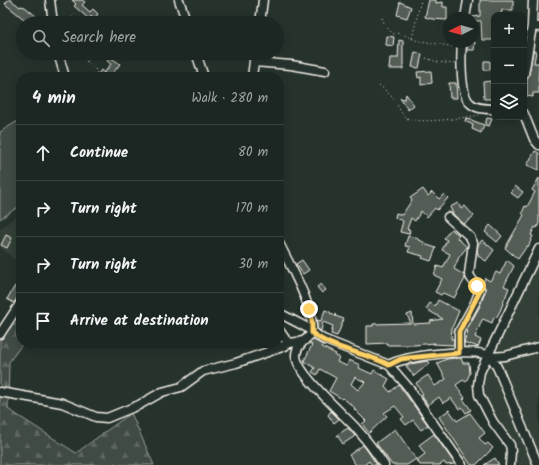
<!DOCTYPE html>
<html lang="en">
<head>
<meta charset="utf-8">
<style>
	body { margin:0; font-family:Kalam,sans-serif; background:#252e2a; color:#f1f3f6 }
	.controls { position:absolute; right:12px; top:12px; display:grid; overflow:hidden; border-radius:8px; box-shadow:0 2px 10px #0003 }
	.controls button { width:36px; height:36px; display:grid; place-items:center; padding:0; border:0; border-bottom:1px solid #3a4340; background:#1c2622; color:#f1f3f6; font:20px sans-serif }
	.compass { position:absolute; left:443px; top:12px; width:36px; height:36px; border-radius:50%; background:#1c2622; box-shadow:0 2px 10px #0003; rotate:264deg }
	.stop { position:absolute; width:12px; height:12px; margin:-9px; border:3px solid #ffd166; border-radius:50%; background:#fff }
	.stop.end { background:#ffd166; border-color:#fff; box-shadow:0 1px 4px #0008 }
	.list { margin:0; padding:0; list-style:none }
	h2 { display:flex; justify-content:space-between; align-items:center; height:52px; margin:0; padding:0 16px; font-size:17px }
	h2 small { font-size:13px; font-weight:400; color:#a0a5a5 }
	.list li { display:grid; grid-template-columns:26px 1fr auto; gap:12px; align-items:center; box-sizing:border-box; height:56px; padding:0 16px; border-top:1px solid #3a4340 }
	.list b { display:block; font-size:15px; white-space:nowrap }
	.list em { font-size:13px; font-style:normal; color:#a0a5a5 }
	.icon { flex:none; width:22px; height:22px; fill:none; stroke:currentColor; stroke-width:2; stroke-linecap:round; stroke-linejoin:round }
	.map { position:relative; flex:none; width:539px; height:465px; overflow:hidden }
	.search { position:absolute; background:#1c2622; box-shadow:0 2px 10px #0003; left:16px; top:16px; width:268px; height:44px; display:flex; align-items:center; gap:10px; box-sizing:border-box; padding:0 14px; border-radius:22px; color:#a0a5a5; font-size:15px }
	.panel { position:absolute; background:#1c2622; box-shadow:0 2px 10px #0003; left:16px; top:72px; width:268px; height:276px; border-radius:16px }
	.map>svg:first-child { display:block }
	.built { fill:#333f39 }
	.forest { fill:url(#forest-firs); stroke:#9a9e96 }
	.park { fill:#414b45; stroke:#9a9e96 }
	.building { fill:#525c55; stroke:#f4f1e8; fill-rule:evenodd }
	.lines { fill:none; stroke-linecap:round; stroke-linejoin:round }
	.minor-casing { stroke:#f4f1e8; stroke-width:11 }
	.path { stroke:#f4f1e8; stroke-width:1; stroke-dasharray:1 3; stroke-linecap:butt }
	.minor { stroke:#26332d; stroke-width:8 }
	.route { stroke:#ffd166; stroke-width:5 }
</style>
</head>
<body>
<div class="map">
<svg width="539" height="465" viewBox="0 0 539 465">
	<defs>
		<pattern id="forest-firs" width="22" height="20" patternUnits="userSpaceOnUse"><rect width="22" height="20" fill="#414b45"/><path d="M5 1l3.5 6h-7zM16 11l3.5 6h-7z" fill="#5d6560"/></pattern>
	</defs>
	<rect width="100%" height="100%" fill="#26332d"/>
	<filter id="ink" filterUnits="userSpaceOnUse"><feTurbulence type="fractalNoise" baseFrequency=".025" numOctaves="2"/><feDisplacementMap in="SourceGraphic" scale="8" xChannelSelector="R" yChannelSelector="G"/><feConvolveMatrix kernelMatrix="1 2 1 2 8 2 1 2 1" color-interpolation-filters="sRGB"/></filter>
	<g filter="url(#ink)">
		<path class="built" d="M21,212V265L0,247V229Z
			M539,252V465H512L503,434L480,388L494,351Z"/>
		<path class="forest" d="M21,320V343H23L9,362L8,409L76,453L131,413L154,465H0V329L6,331Z"/>
		<path class="park" d="M21,119V205L0,219V132Z"/>
		<path class="building" d="M8,0H11L20,7L21,6L25,7L44,23H29L5,4Z
			M72,0H82L85,2L82,5L90,12L93,9L98,14L94,19L91,16L89,19L74,6L76,4Z
			M429,0H436V3L443,2V7H447V20L432,19L425,17Z
			M480,0H513V10H502L501,15H494V40H482L481,21H473V18H472V17L480,16Z
			M400,2L411,7L407,18L397,15Z
			M387,36L394,37L393,46L386,45Z
			M399,40L403,41V69H389L390,58H398Z
			M467,42H475L474,50H467Z
			M533,51H536L534,63H539L538,81H539V93H533V97L527,96V78L529,75Z
			M415,52L422,54L419,68L412,67Z
			M110,57L120,64L110,77H96L101,70L104,73L111,64L107,61Z
			M484,61H490V70H484Z
			M431,71L432,83L421,85V77L418,78L417,72Z
			M491,81L492,99H484L483,82Z
			M449,83H456L457,98H450Z
			M406,94L414,105L408,110L400,98L405,99Z
			M466,118L484,125L481,133L472,129L473,125L465,121Z
			M487,118L492,119L489,126L485,125Z
			M535,151L539,153V170L527,165Z
			M539,178V223L537,228L535,227L531,235L533,236L528,247L527,246L518,259L505,248L524,215L522,213L525,206L527,207L535,192L532,190Z
			M515,186L523,192L518,198L511,193Z
			M423,189L428,196L432,192L439,199L444,194L448,198L437,210L435,208L427,217L421,211L415,221L411,218L407,229L410,230L409,234L400,232L403,221L395,218L396,213L402,215L412,200L410,198Z
			M458,203L461,209L465,206L474,216L464,224L453,214L450,207Z
			M490,225L502,236L497,242L485,232Z
			M451,229L459,235L457,238L467,247L459,257L454,269L464,275L465,279L454,298L443,293L441,295L435,292L442,279L434,275L437,266L443,268L450,254L442,250L447,240L444,238Z
			M6,235L12,238L7,248L1,245Z
			M408,236L416,238L425,243L424,244L436,248L431,261L422,258L423,256L408,252L410,247L405,246Z
			M482,240L494,250L486,261L478,256L479,254L477,253L478,245Z
			M302,260L309,270L303,274L296,264Z
			M507,260L514,266L504,286L509,288L500,311L496,318L494,317L492,323L483,319L482,320L475,337L481,340L478,347L470,344L469,345L464,343L468,331H466L480,306L485,292V287L482,284L485,278L490,281L496,272L500,274Z
			M321,284L326,290L322,293L317,287Z
			M15,286L21,290V297H18L14,303L7,299Z
			M438,300L459,311L452,328L451,339H454V345L433,344L435,343L414,345H387V343L367,344V326H373V324L411,323L407,315L412,313L413,324L431,323L430,321L443,319L426,309L430,303L435,306Z
			M325,310L330,312V313L336,315L335,316L344,319L337,336L331,334L333,326L323,322L321,331L317,329V320L321,321Z
			M313,340L323,345L322,347L336,354L335,356L339,357L337,362L347,366L349,360L360,365L359,368L372,374L374,370L389,379L385,386L390,392L399,385L428,425L421,430L413,420L406,425L401,419L404,417L395,406L384,413L387,416L369,433L362,424L366,421L354,409L355,408L343,398L342,399L329,391L336,378L320,369L317,375L312,372L315,368L304,361L312,345L309,343ZM355,377L365,382L358,390L351,384Z
			M456,358V359L457,358H461L463,363H469L470,373L466,382L463,380L456,385L465,398L463,399L471,410L466,413L462,407L459,409L451,398L443,403L439,397L428,405L421,395L423,394L416,383L428,375L435,386L446,379L437,363L447,359Z
			M428,361L430,363L414,376L406,366L410,364Z
			M449,410L457,421L470,413L485,433L479,438L485,445L488,443L493,448L476,465H471L439,417Z
			M331,411L339,419L334,423L328,415Z
			M348,428L355,436L343,444L337,435Z
			M395,429L416,459L407,465H392L376,443Z
			M434,434L455,464L446,465L444,462L440,465H420L417,460L425,454L419,445Z
			M363,445L369,453L377,465H372L369,461L364,465H356L349,455Z
			M495,458L499,465H484Z"/>
		<g class="lines">
			<g class="minor-casing">
				<path id="minor" d="M50,0L53,23
					M179,0L187,23
					M533,0L532,26L539,27
					M465,18L468,0
					M260,23L263,0
					M462,42C461,55 460,95 470,103C476,109 486,109 494,109
					M58,53L65,77
					M196,53L204,77
					M254,62L291,65L325,71
					M524,74L532,26
					M252,77L255,53
					M524,114L534,139L539,145
					M448,217L470,237L473,243L469,274L471,278L480,290L475,303L459,332V353
					M279,243C290,266 315,308 312,333C307,339 296,345 296,355C296,373 341,412 354,426C365,438 375,451 384,465
					M279,313L304,326L323,339L389,365L408,387L462,465
					M279,330L286,340L290,343L304,341
					M0,334L21,302
					M267,343L273,345L281,346
					M490,357L505,356L539,347
					M389,365C404,356 474,347 489,356C493,359 496,365 498,369L538,465
					M0,392L62,403L96,417L107,418L139,405L162,392L181,387L203,371L236,363L285,346
					M510,465L511,452L510,445L493,422L479,395L478,385L480,372L539,249"/>
			</g>
			<path class="path" d="M382,18L385,25L393,34L400,33L415,40L455,47
				M65,23L76,13
				M412,38L421,0
				M77,53L95,69L97,72L93,77
				M426,58L437,62L454,64
				M379,85C385,90 391,95 395,101C398,106 401,113 405,117C415,125 465,118 479,115"/>
			<use href="#minor" class="minor"/>
		</g>
	</g>
	<g class="lines" filter="url(#ink)">
		<path class="route" d="M309,309L312,322V333C333,350 365,352 389,365L401,359L408,358L459,353V332L479,293L480,290L477,286"/>
	</g>
</svg>
<div class="controls">
<button>+</button>
<button>−</button>
<button><svg class="icon" aria-label="layers" viewBox="0 0 24 24"><path d="M12 4l9 5-9 5-9-5zM3 14l9 5 9-5"/></svg></button>
</div>
<svg class="compass" viewBox="-18 -18 36 36"><path d="M0-13l5 13h-10z" fill="#e53935"/><path d="M0 13l5-13h-10z" fill="#a0a5a5"/></svg>
<div class="stop" style="left:477px;top:286px"></div>
<div class="stop end" style="left:309px;top:309px"></div>
<div class="search"><svg class="icon" aria-label="search" viewBox="0 0 24 24"><circle cx="10" cy="10" r="6"/><path d="M15 15l6 6"/></svg>Search here</div>
<section class="panel">
<h2>4 min<small>Walk · 280 m</small></h2>
<ul class="list">
<li><svg class="icon" aria-label="ahead" viewBox="0 0 24 24"><path d="M12 20V5M6 11l6-6 6 6"/></svg><div><b>Continue</b></div><em>80 m</em></li>
<li><svg class="icon" aria-label="right" viewBox="0 0 24 24"><path d="M7 20v-9h11M14 6l5 5-5 5"/></svg><div><b>Turn right</b></div><em>170 m</em></li>
<li><svg class="icon" aria-label="right" viewBox="0 0 24 24"><path d="M7 20v-9h11M14 6l5 5-5 5"/></svg><div><b>Turn right</b></div><em>30 m</em></li>
<li><svg class="icon" aria-label="arrive" viewBox="0 0 24 24"><path d="M6 21V4h12l-3 4 3 4H6"/></svg><div><b>Arrive at destination</b></div></li>
</ul>
</section>
</div>
</body>
</html>
